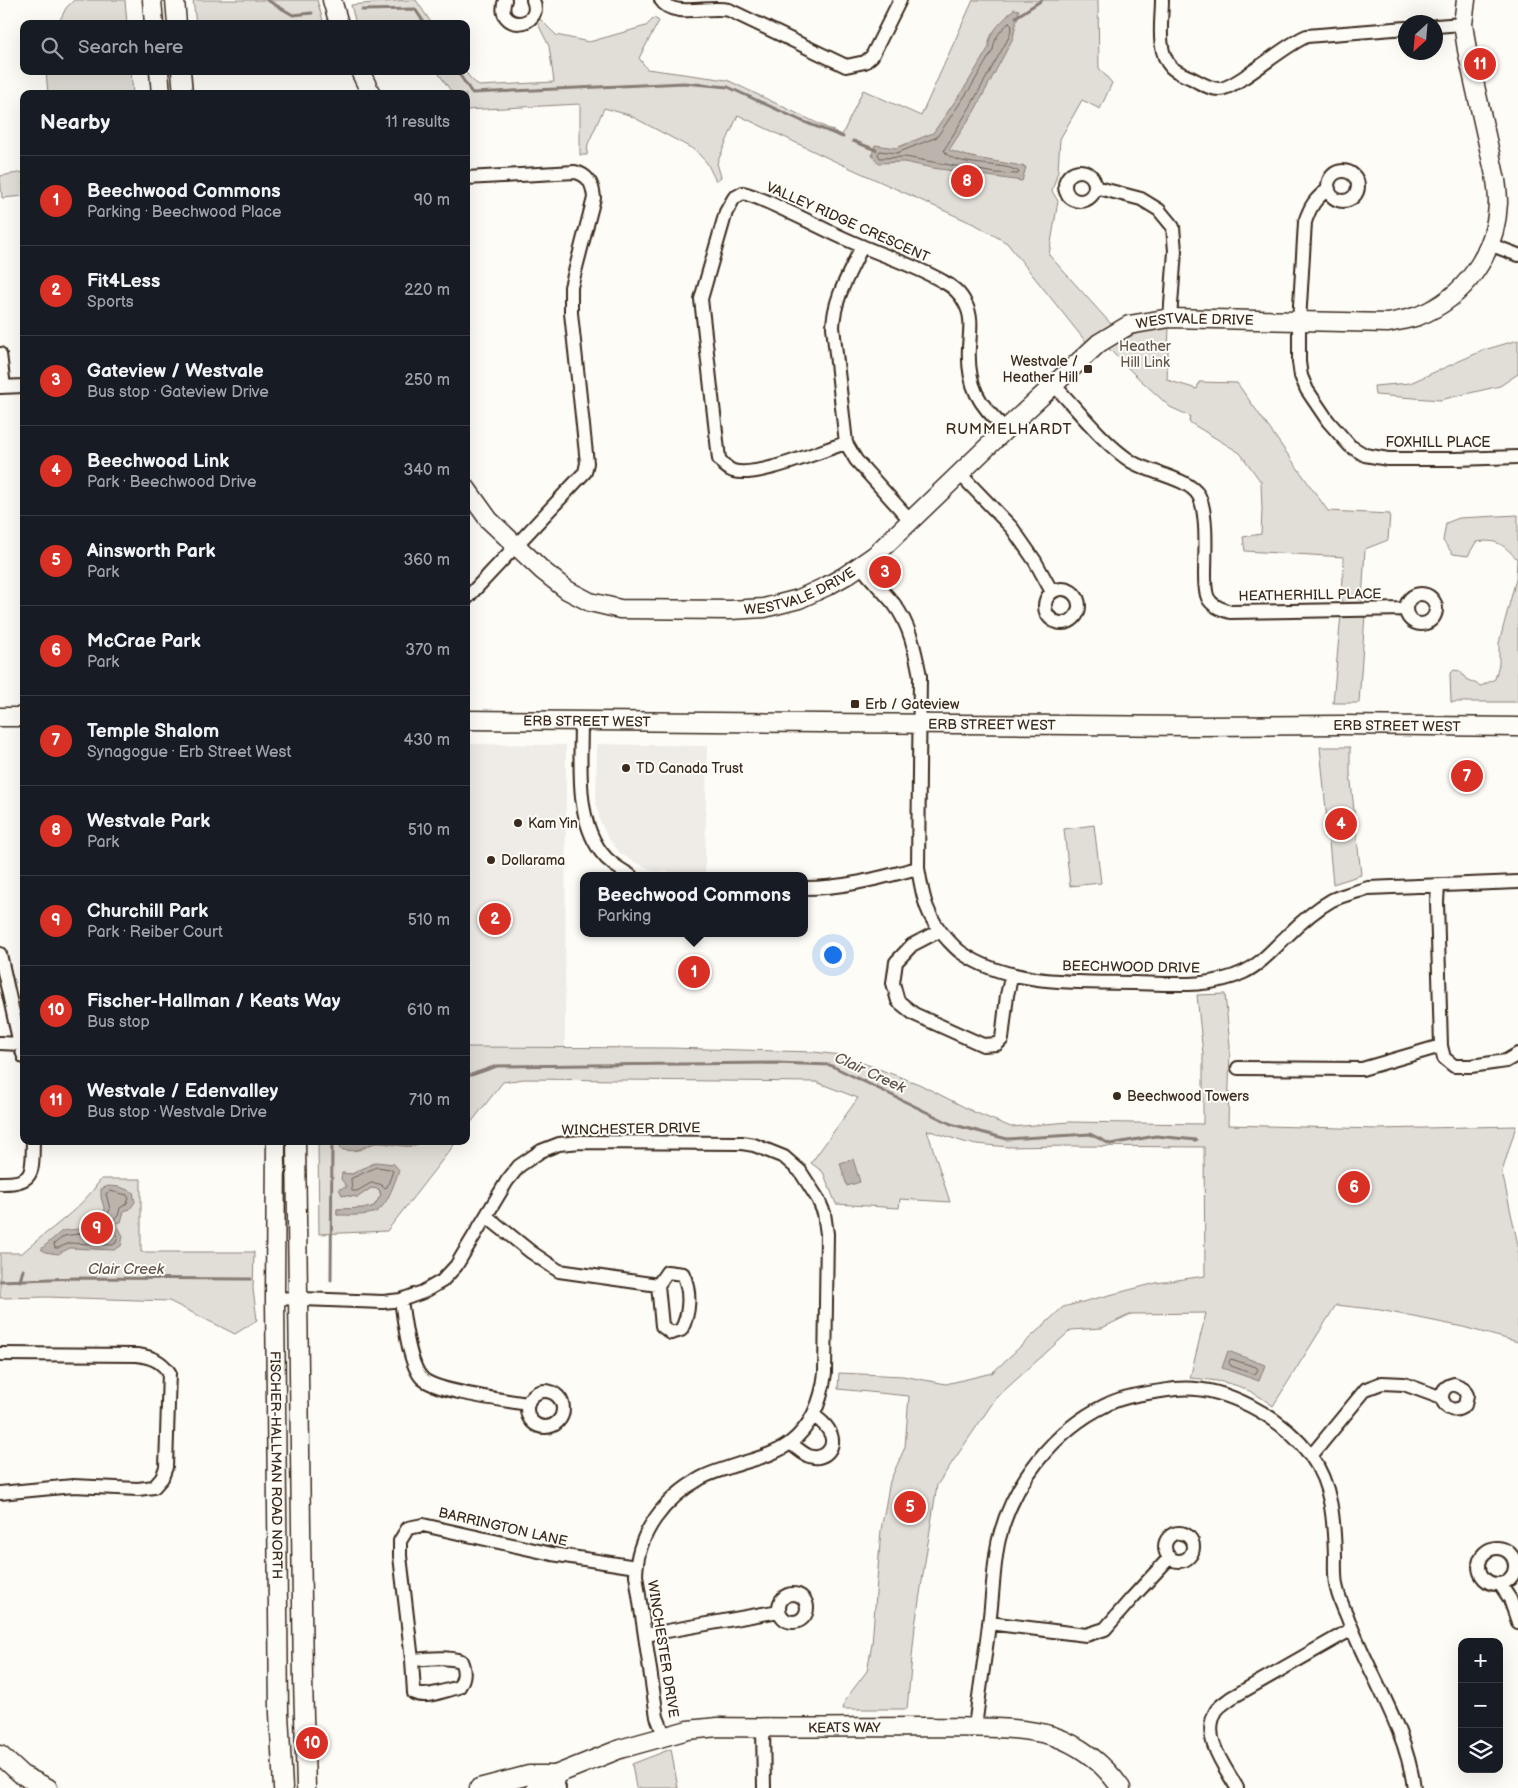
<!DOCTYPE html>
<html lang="en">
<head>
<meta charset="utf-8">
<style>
	body { margin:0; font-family:"Balsamiq Sans",sans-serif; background:#242831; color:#f1f3f6 }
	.controls { position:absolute; right:15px; bottom:15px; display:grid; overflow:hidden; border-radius:10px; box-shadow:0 5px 20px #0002 }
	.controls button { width:45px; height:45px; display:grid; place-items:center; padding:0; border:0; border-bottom:1px solid #363941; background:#171b24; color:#f1f3f6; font:25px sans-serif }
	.compass { position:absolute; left:1398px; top:15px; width:45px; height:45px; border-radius:50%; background:#171b24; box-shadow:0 5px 20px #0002; rotate:206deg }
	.you { position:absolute; left:832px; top:954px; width:18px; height:18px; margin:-12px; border:4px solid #fff; border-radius:50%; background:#1a73e8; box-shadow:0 0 0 8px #1a73e833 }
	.badge { display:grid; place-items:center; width:32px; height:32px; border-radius:50%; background:#d93025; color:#fff; font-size:16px; font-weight:700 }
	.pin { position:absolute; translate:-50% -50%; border:2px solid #fff; box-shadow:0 1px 5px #0006 }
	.popup { position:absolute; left:580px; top:872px; width:228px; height:65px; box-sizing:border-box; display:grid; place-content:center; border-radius:10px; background:#171b24; filter:drop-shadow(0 1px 4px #0005); font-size:16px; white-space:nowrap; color:#9ea1a6 }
	.popup b { font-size:19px; color:#f1f3f6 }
	.popup::after { content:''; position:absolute; left:50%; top:100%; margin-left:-10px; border:10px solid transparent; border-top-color:#171b24 }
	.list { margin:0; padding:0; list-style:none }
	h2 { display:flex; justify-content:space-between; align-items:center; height:65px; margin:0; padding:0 20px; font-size:21px }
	h2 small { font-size:16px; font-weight:400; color:#9ea1a6 }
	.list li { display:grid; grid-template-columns:32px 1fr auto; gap:15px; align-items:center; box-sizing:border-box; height:90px; padding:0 20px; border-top:1px solid #363941 }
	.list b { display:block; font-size:19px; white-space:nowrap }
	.list p { margin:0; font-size:16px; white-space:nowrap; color:#9ea1a6 }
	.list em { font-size:16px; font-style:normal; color:#9ea1a6 }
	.icon { flex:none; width:28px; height:28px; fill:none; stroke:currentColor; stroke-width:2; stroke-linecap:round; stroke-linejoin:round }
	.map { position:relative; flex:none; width:1518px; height:1788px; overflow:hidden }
	.search { position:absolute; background:#171b24; box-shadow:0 5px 20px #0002; left:20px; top:20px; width:450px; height:55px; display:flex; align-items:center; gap:12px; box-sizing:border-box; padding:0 18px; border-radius:10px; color:#9ea1a6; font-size:19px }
	.panel { position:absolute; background:#171b24; box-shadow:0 5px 20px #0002; left:20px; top:90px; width:450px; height:1055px; border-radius:10px }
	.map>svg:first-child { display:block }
	.built { fill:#efece7 }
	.green { fill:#e1ded7; stroke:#8e847a; fill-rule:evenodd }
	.water { fill:#bbb4ad; stroke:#887d74 }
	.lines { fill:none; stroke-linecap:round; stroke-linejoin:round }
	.shore { stroke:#6e6157; stroke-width:1 }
	.stream { stroke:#887d74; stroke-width:3 }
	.street-casing { stroke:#3b2a1e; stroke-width:16 }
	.secondary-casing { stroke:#3b2a1e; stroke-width:21 }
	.street { stroke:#fdfcf7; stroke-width:12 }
	.secondary { stroke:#fdfcf7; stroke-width:18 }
	.poi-dot { fill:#3b2a1e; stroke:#fdfcf7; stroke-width:2 }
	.labels { text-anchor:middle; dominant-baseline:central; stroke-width:4; stroke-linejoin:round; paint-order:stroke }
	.street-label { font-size:14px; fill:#3b2a1e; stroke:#fdfcf7 }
	.park-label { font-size:14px; fill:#64574c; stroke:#fdfcf7 }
	.poi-label { font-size:14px; fill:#3b2a1e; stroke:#fdfcf7; text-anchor:start }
	.neighbourhood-label { font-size:15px; letter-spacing:1px; fill:#3b2a1e; stroke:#fdfcf7 }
	.water-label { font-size:15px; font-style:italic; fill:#615349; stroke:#fdfcf7 }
</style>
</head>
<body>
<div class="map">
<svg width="1518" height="1788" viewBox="0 0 1518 1788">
	<rect width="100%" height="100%" fill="#fdfcf7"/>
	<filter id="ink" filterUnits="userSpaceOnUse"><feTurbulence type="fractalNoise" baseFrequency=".02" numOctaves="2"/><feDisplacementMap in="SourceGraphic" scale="10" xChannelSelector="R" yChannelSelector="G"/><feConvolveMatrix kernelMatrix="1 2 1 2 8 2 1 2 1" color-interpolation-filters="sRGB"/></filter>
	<g filter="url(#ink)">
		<path class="built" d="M466,744L566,745L565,1047H466Z
			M597,744L707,746L705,873L655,871L632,861L620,853L608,838L600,821L596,804Z"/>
		<path class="green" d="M74,0H125L127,24H58L66,8Z
			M193,0H317L324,24H196Z
			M407,0H416L432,24H356L351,5Z
			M973,0H1098L1099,68L1112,83L1100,109L1082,100L1060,139L1058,171L1052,191L1058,201L1049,255L1111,324L1086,342L1007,243L978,226L830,159L738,115L717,163L721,177L716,181L707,163L695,150L629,115L604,108L588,144L587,155H580V104L466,110V94H453L437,71H465L470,78L479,86L554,82L549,46L537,22L540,19L556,35L589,42L646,26L654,18L659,21L639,58L647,69L727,80L842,135L863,90L921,116Z
			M46,71H131L133,94H48Z
			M24,172V196L2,198L0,176Z
			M1169,327L1167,380L1197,389L1199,382L1237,383L1328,511L1390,514L1388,540L1365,549L1362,601L1365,614L1359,703H1333L1341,614L1344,557L1245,551L1243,537L1261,534L1262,510L1261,482L1240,453L1189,422L1190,416L1170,407L1134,374L1108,348L1141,331Z
			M1518,340V374L1500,386L1440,400L1375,395L1374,386L1410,383L1484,350Z
			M1518,515V702H1451L1450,674L1454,670L1460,671L1466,679L1481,686L1495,679L1499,664V643L1516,579L1517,559C1503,544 1497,539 1476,542L1468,556L1453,554L1443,541L1446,523L1459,518Z
			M1320,747H1350V773L1361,875L1333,884Z
			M1094,825L1101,883L1070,886L1064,829Z
			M1225,994L1230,1046L1228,1125L1378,1129L1516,1126L1502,1172L1518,1245V1342L1463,1327L1380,1310L1336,1305L1273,1406C1244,1384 1226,1381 1190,1378L1206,1313L1131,1314L1102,1328L1071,1330L996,1398L937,1485L915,1626L907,1709H843L845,1700L867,1671L872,1644L881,1530L890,1481L905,1447L909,1396L838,1389L839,1373L903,1376L946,1384L992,1373L1063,1307L1156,1283L1205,1276L1204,1147L1071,1146L1008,1147L967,1143L927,1130L950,1202L900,1199L899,1208L836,1204L823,1172L811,1163L858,1098L816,1082L524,1079L503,1082L466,1129V1047L670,1048L814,1052L841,1055L919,1084L974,1112L1011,1127L1069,1122L1203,1124V1054L1197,995Z
			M318,1141H341L340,1149C346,1149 354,1151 360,1150C365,1148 370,1144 375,1143C391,1139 408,1153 422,1141H457L387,1231L319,1234ZM376,1162L382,1207L337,1215V1209L368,1208L374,1206L381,1195L379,1189L371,1188L358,1197L342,1195L347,1188L342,1173L352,1174Z
			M101,1179H141V1252H254L253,1289L257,1320L235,1334L169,1301L48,1297L0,1298V1253H22C49,1229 81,1210 101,1179Z
			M671,1749L678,1788H636L632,1764Z"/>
		<path class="water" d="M1014,9L1019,10L1013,38L975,110L949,150C973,160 1000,161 1026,167L1022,181L933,168L904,162L878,163L872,155L875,145L896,148L933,133L967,84L989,47C987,33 1005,19 1014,9Z
			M341,1141H422C410,1151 393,1143 379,1143C363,1143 361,1155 340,1149Z
			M853,1159L860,1182L847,1186L840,1163Z
			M376,1162L394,1164L399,1170C395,1182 386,1210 373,1213C362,1216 348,1215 337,1215V1209L368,1208L374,1206L381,1195L379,1189L371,1188L358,1197L342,1195L339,1189L347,1187L341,1179L342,1173L352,1174Z
			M108,1186L120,1187L133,1192L135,1202L130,1209L124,1211L121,1222L116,1223L123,1236L121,1246L114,1250L70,1248L58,1254L45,1252L41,1249L62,1231L78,1229L87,1226C92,1217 94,1213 105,1211L101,1197V1189Z
			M1228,1351L1265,1365L1259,1381L1222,1368Z"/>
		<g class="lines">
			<path class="shore" d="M1009,23L1012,26L1009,37L970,107L944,150C951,168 1004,161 1019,172L1018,174L995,173L905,157L880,158L878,154L880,151L897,153L937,137L971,87L993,50C994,39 1000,30 1009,23Z
				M377,1167L390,1169L393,1171L387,1187L384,1188L380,1184L371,1183L357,1191H352L351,1179Z
				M110,1191L127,1195L129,1199L126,1204L120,1208L118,1216L112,1221V1226L118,1236L116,1243L112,1245L70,1243L58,1248H55L54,1244L64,1236L78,1234L90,1230L98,1218L108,1214L110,1209L106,1194Z
				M1231,1359L1256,1367L1258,1369L1256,1373L1254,1374L1231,1366L1229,1363Z"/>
			<path class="stream" d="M267,0L293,15L312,13
				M362,10L415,9L425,24
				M1016,17L1042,0
				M457,71L472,93L684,83L728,87L802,121L843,137
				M853,141L876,150
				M466,1075H471L497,1066L776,1063L830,1065L951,1124L1007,1139L1090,1134L1110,1144L1156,1136L1196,1140
				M331,1280L332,1141
				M0,1281L76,1278L251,1279
				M20,1281L23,1270"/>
			<g class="street-casing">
				<path id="street" d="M505,0C494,32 545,29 533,0
					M661,0C673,19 709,5 729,10L846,66L865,62L872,56L900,0
					M1162,0C1162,20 1156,51 1171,67C1176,72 1184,75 1191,78C1199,82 1209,89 1219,89C1236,89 1285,44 1307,36L1406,28
					M1436,26L1463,24
					M1065 186a15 15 0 1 1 30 0a15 15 0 1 1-30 0Z
					M1328 186a15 15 0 1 1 30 0a15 15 0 1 1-30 0Z
					M466,178L575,172C589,175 593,185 594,198L571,287V313L587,463L585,472L466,599
					M1095,187L1141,199L1159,210L1173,227L1175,251L1170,318
					M1329,189C1315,198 1310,207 1305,222L1299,322V362L1301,376L1307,390L1328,421L1350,446L1365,455L1388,459H1456L1518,457
					M1489,244L1518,255
					M862,246C850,273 834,297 833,327L846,443L856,460L911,521
					M0,354L4,387
					M1054,385C1077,409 1104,444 1132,462C1150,473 1189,478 1199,496C1208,514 1205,555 1205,575C1205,582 1205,592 1208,598C1212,606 1221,609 1230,612L1406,609
					M0,387L24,386
					M846,443C819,451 758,478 733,471C727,469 723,464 719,459L701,299L726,212L734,198L743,193C759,197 774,205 789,212C809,221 829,232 850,241C881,255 914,265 944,282C952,286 961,294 965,303C973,317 970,331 969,347C967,385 978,405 1006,429
					M960,474L1012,528L1035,561L1052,592
					M861,566C871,579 883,591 894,604C910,625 915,650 920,676L918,868C923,898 926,917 948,940C952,944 957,950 962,953C1009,986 1080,982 1135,983C1171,984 1211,988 1244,972C1261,964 1273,949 1287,936C1300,923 1316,909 1332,900C1343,895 1356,892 1368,888L1518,882
					M1045 606a17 17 0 1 1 34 0a17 17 0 1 1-34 0Z
					M1406 609a15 15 0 1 1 30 0a15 15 0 1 1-30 0Z
					M581,721C581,763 575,817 601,852C609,863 620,869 631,876
					M1438,886L1437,902L1441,1046L1444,1058L1454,1066H1471L1506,1061L1518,1054
					M804,888C845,888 879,878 918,868
					M939,931L912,945L896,962L893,983L898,1001L914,1014L983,1045L997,1044L1002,1039L1007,995L1012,974
					M0,954L20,1044L0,1043
					M20,1044L24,1057
					M1238,1068L1362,1069L1441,1046
					M0,1183C36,1184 32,1171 33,1141
					M486,1216L531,1252L559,1271L658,1285
					M667,1272L683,1274C691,1291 690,1314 681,1330L671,1333L662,1326L658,1285Z
					M275,1298L383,1302L401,1300L423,1292L442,1281L456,1266L507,1181L519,1166L541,1151L559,1144L581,1142L742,1143L754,1145L784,1157L800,1171L818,1199L824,1213L827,1234L825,1373C822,1399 812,1426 790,1443C773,1456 750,1460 730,1467C721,1470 710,1473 701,1478C665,1498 637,1533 636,1575L657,1717L665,1737
					M401,1300C404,1320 409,1365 422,1378C435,1392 506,1400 527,1404
					M0,1354L137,1355C151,1357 160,1360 169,1372L166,1467L162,1478L154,1487L138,1489L73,1486L0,1493
					M527 1409a18 18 0 1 1 36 0a18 18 0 1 1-36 0Z
					M790,1443C796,1447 803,1454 809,1456C823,1461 836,1449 831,1435C828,1426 820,1420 813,1415
					M1311,1456L1366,1389L1382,1383L1404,1384L1442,1398C1445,1410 1456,1413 1465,1405L1467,1395L1463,1388L1454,1384C1446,1386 1442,1390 1442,1398
					M1165 1547a14 14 0 1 1 28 0a14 14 0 1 1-28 0Z
					M1479 1566a18 18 0 1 1 36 0a18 18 0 1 1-36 0Z
					M1500,1584L1510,1599L1518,1622
					M779 1608a14 14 0 1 1 28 0a14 14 0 1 1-28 0Z
					M989,1623L1086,1635L1105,1629L1132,1598L1170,1557
					M645,1635L779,1611
					M412,1660C429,1659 445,1656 461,1661C465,1671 465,1677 459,1687C446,1690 426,1699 414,1693L412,1660L400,1556V1541L408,1528L423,1525L552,1554L636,1567
					M763,1728L764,1788
					M975,1728C979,1693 985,1658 989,1624C993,1597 993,1564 999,1539C1013,1483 1054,1430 1106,1405C1125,1395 1154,1392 1175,1389C1224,1384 1282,1417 1311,1456C1332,1485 1334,1521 1335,1556C1335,1566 1334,1579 1337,1589C1339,1598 1343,1607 1347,1616C1368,1673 1406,1726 1414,1788
					M555,1775L559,1788
					M1237,1788C1224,1765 1201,1737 1216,1711C1219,1706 1226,1702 1231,1698L1352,1629"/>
			</g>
			<g class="secondary-casing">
				<g id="secondary">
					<path d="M152,0L154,24"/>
					<path d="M175,0L177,24"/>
					<path d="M332,0L339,24"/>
					<path d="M159,71L161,94"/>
					<path d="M181,71L183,94"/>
					<path d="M360,71L371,94"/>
					<path id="s1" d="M466,488L489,520L543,571L567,590L590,602L620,609L730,610L764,608L799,599L827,586L845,576L874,556L1006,429L1099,343L1129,325L1170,318L1388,323C1398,321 1409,319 1418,316C1465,298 1496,253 1498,203C1498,195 1497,187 1496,180L1467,50L1463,24L1466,0"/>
					<path d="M0,717H24"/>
					<path id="s2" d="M466,720L1193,726L1341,725L1518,727"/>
					<path id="s3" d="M276,1141L275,1298L279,1713L283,1788"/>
					<path d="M296,1141L303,1680L306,1788"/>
					<path d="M0,1755L22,1775L48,1788"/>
					<path d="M479,1788L529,1775H555"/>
					<path id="s4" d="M536,1788L555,1775L620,1749L688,1730L718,1727C788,1728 858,1727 927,1727C964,1728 1018,1725 1053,1736C1080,1745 1104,1764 1121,1788"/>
				</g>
			</g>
			<use href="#street" class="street"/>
			<use href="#secondary" class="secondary"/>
		</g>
	</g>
	<g class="poi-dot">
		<rect x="1083" y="364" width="10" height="10" rx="2.5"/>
		<rect x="850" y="699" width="10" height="10" rx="2.5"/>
		<circle cx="626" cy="768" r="5"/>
		<circle cx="518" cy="823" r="5"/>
		<circle cx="491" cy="860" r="5"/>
		<circle cx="1117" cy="1096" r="5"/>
	</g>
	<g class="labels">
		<g class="street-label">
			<text transform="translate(848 222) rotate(24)">VALLEY RIDGE CRESCENT</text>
			<text stroke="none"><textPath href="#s1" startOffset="879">WESTVALE DRIVE</textPath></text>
			<text x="1438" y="442">FOXHILL PLACE</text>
			<text stroke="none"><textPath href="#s1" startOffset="384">WESTVALE DRIVE</textPath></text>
			<text transform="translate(1310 595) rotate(-1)">HEATHERHILL PLACE</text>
			<text stroke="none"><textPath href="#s2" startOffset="121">ERB STREET WEST</textPath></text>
			<text stroke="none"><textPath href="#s2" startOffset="526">ERB STREET WEST</textPath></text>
			<text stroke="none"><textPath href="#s2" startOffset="931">ERB STREET WEST</textPath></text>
			<text transform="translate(1131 967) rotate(1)">BEECHWOOD DRIVE</text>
			<text transform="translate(631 1129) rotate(-1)">WINCHESTER DRIVE</text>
			<text stroke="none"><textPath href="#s3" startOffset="324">FISCHER-HALLMAN ROAD NORTH</textPath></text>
			<text transform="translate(503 1527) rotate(13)">BARRINGTON LANE</text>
			<text transform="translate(663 1649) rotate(81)">WINCHESTER DRIVE</text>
			<text stroke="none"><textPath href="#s4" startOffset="320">KEATS WAY</textPath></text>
		</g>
		<g class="park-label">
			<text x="1145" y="346">Heather<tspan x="1145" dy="16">Hill Link</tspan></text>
		</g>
		<g class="poi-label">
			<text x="1078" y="361" text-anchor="end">Westvale /<tspan x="1078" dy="16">Heather Hill</tspan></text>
			<text x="865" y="704">Erb / Gateview</text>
			<text x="636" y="768">TD Canada Trust</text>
			<text x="528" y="823">Kam Yin</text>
			<text x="501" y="860">Dollarama</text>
			<text x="1127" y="1096">Beechwood Towers</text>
		</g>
		<g class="neighbourhood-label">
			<text x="1009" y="429">RUMMELHARDT</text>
		</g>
		<g class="water-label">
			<text transform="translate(870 1073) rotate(25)">Clair Creek</text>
			<text x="126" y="1269">Clair Creek</text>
		</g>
	</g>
</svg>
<div class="controls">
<button>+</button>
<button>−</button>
<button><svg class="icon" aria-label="layers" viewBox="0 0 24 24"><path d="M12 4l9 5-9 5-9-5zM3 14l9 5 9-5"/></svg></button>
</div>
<svg class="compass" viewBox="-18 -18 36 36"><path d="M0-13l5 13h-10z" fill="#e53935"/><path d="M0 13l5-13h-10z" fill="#9ea1a6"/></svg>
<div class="you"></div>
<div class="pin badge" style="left:694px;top:972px">1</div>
<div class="popup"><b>Beechwood Commons</b>Parking</div>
<div class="pin badge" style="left:495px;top:919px">2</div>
<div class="pin badge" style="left:885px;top:572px">3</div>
<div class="pin badge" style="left:1341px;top:824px">4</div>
<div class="pin badge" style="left:910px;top:1507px">5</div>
<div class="pin badge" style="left:1354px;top:1187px">6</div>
<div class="pin badge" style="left:1467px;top:776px">7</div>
<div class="pin badge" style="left:967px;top:181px">8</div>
<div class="pin badge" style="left:97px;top:1228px">9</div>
<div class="pin badge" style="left:312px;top:1743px">10</div>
<div class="pin badge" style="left:1480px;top:64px">11</div>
<div class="search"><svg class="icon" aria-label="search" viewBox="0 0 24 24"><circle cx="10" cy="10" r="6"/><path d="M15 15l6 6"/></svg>Search here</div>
<section class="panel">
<h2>Nearby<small>11 results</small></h2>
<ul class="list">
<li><span class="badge">1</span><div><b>Beechwood Commons</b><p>Parking · Beechwood Place</p></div><em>90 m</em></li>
<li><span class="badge">2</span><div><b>Fit4Less</b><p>Sports</p></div><em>220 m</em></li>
<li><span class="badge">3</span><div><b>Gateview / Westvale</b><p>Bus stop · Gateview Drive</p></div><em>250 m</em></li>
<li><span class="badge">4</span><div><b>Beechwood Link</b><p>Park · Beechwood Drive</p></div><em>340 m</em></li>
<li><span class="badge">5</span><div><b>Ainsworth Park</b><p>Park</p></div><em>360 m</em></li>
<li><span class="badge">6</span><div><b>McCrae Park</b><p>Park</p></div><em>370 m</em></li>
<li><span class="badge">7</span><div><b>Temple Shalom</b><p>Synagogue · Erb Street West</p></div><em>430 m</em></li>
<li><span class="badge">8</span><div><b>Westvale Park</b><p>Park</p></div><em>510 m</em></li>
<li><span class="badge">9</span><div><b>Churchill Park</b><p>Park · Reiber Court</p></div><em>510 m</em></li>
<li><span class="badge">10</span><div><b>Fischer-Hallman / Keats Way</b><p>Bus stop</p></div><em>610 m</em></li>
<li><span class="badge">11</span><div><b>Westvale / Edenvalley</b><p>Bus stop · Westvale Drive</p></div><em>710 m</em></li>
</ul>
</section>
</div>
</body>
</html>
